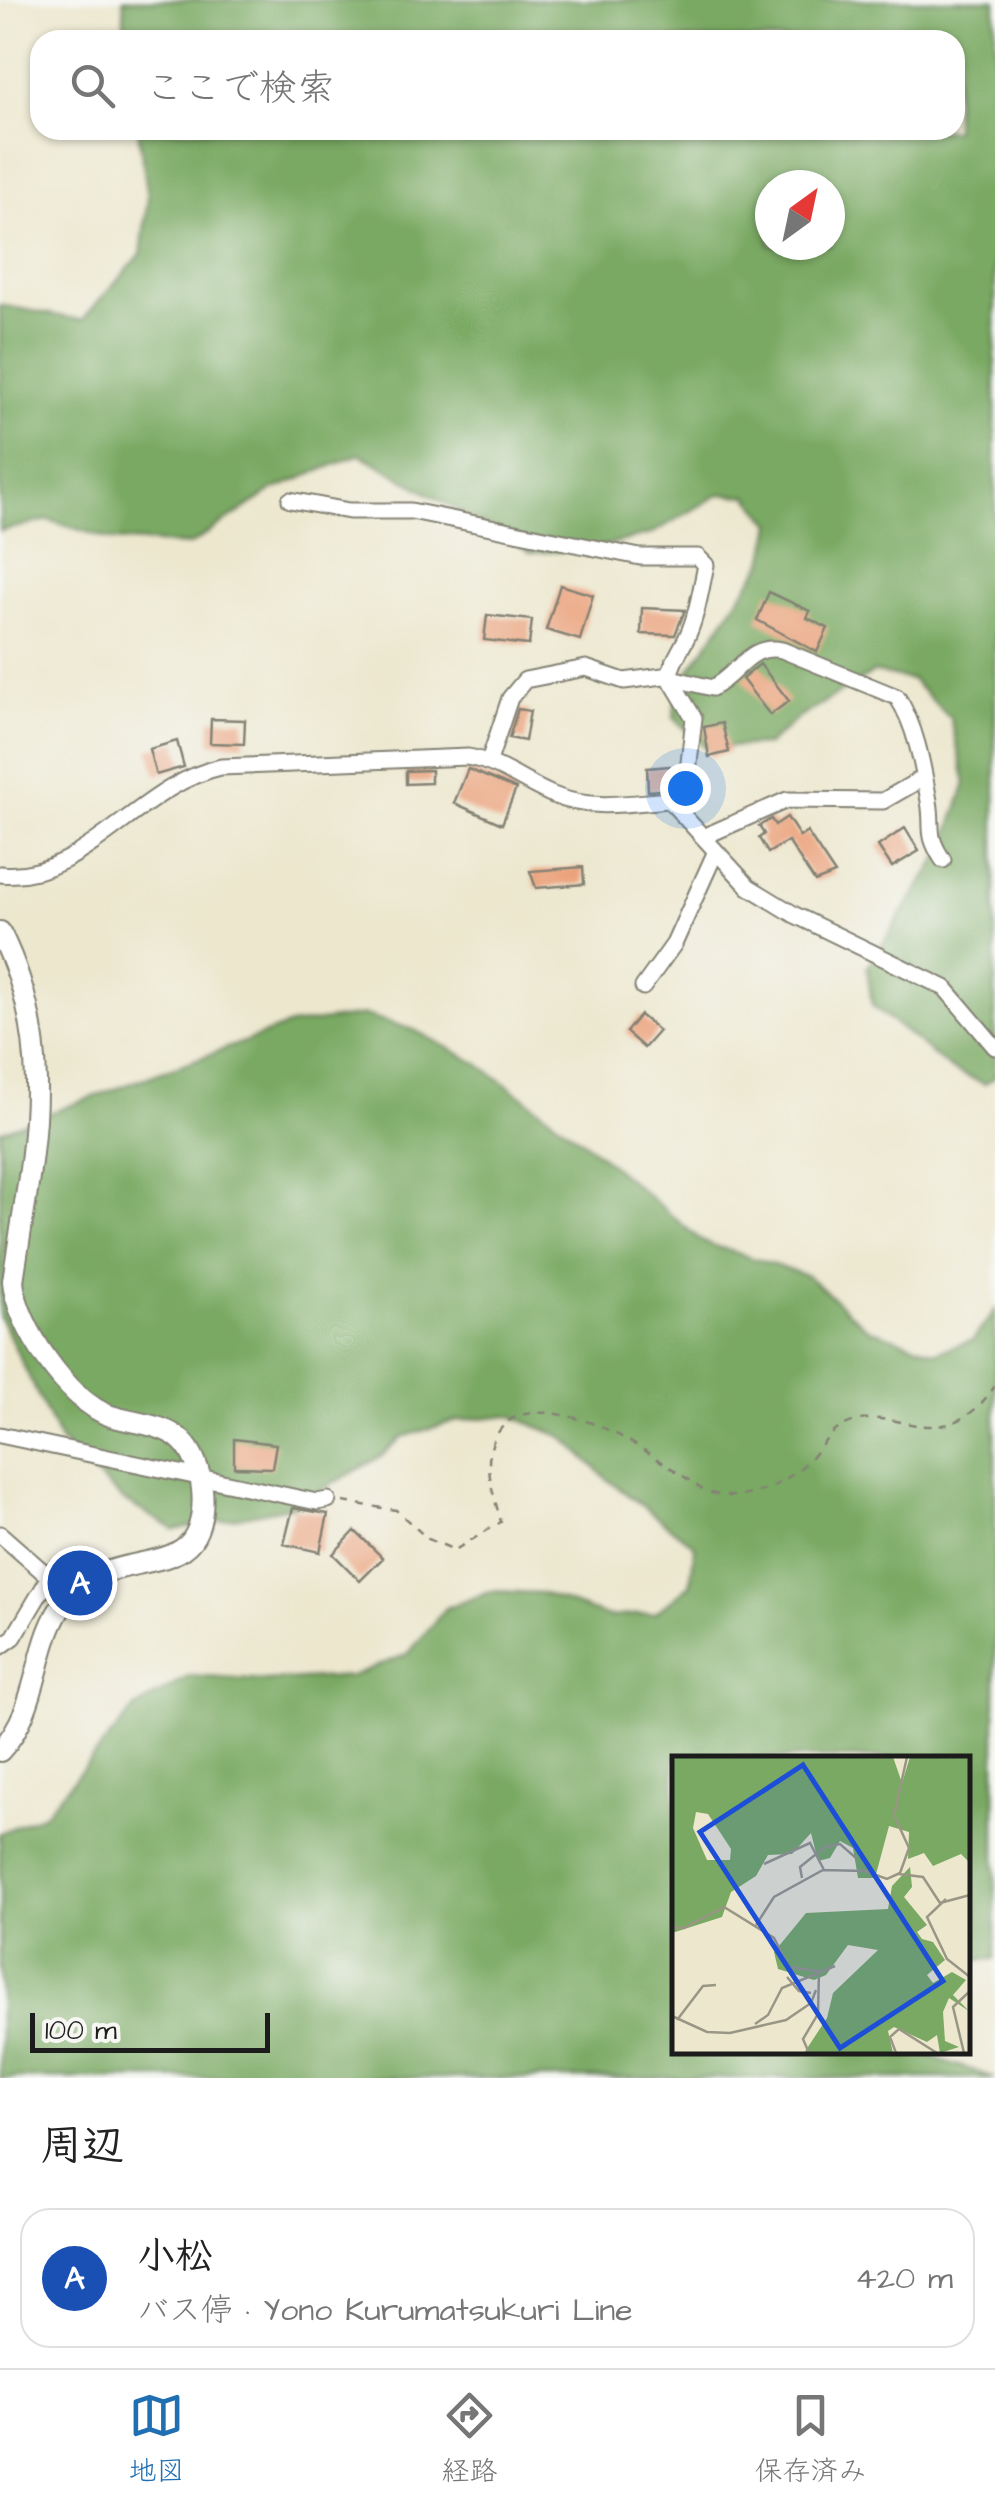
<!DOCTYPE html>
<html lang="ja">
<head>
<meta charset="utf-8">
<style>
	body { margin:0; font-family:"Architects Daughter","Klee One",sans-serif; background:#f6f6f6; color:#222 }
	.compass { position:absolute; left:755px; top:170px; width:90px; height:90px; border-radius:50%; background:#fff; box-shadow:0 2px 8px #0004; rotate:33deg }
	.scale { position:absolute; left:30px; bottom:25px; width:240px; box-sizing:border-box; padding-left:10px; border:5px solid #1c1c1c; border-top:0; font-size:28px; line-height:35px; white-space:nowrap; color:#1c1c1c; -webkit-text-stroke:8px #f6f6f2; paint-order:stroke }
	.you { position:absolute; left:685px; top:788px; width:35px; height:35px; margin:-25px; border:8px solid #fff; border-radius:50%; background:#1a73e8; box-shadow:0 0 0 15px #1a73e833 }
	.badge { display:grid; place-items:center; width:65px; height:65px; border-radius:50%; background:#1f6fb2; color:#fff; font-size:32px; font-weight:700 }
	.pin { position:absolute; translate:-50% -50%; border:5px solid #fff; box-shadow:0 2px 10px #0006 }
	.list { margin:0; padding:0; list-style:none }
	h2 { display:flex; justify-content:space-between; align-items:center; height:130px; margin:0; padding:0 40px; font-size:42px }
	h2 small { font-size:32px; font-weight:400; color:#767676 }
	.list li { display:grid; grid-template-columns:65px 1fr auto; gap:30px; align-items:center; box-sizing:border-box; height:140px; margin:0 20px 20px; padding:0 20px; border:2px solid #e0e0e0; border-radius:30px }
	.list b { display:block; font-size:38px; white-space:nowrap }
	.list p { margin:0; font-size:32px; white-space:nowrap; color:#767676 }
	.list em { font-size:32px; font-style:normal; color:#767676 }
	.icon { flex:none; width:55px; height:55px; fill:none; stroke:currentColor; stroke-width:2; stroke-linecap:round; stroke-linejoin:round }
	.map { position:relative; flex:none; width:995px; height:2078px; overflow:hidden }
	.search { position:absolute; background:#fff; box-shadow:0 2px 8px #0004; left:30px; right:30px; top:30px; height:110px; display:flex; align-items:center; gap:25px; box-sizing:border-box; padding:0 35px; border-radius:30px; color:#767676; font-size:38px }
	.sheet { height:290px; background:#fff }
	nav { display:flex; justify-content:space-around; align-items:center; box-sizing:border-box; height:140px; border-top:2px solid #e0e0e0; background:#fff; font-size:28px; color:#767676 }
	nav a { display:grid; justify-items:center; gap:5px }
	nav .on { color:#1f6fb2 }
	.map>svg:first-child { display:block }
	.forest { fill:#79a962; stroke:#4a623f; stroke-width:2.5; fill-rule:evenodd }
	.building { fill:#eba17a }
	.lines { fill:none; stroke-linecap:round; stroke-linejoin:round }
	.minor-casing { stroke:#848274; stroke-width:19 }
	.secondary-casing { stroke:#848274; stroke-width:24 }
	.path { stroke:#848274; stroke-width:2.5; stroke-dasharray:8 8; stroke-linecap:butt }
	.minor { stroke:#fff; stroke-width:15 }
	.secondary { stroke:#fff; stroke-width:20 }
	.inset-road { fill:none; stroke:#999686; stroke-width:2.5 }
	.view { fill:#1d4ed8; fill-opacity:0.15; stroke:#1d4ed8; stroke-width:5 }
	.inset-edge { fill:none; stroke:#1c1c1c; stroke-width:5 }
</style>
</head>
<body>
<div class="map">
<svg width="995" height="2078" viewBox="0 0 995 2078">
	<rect width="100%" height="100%" fill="#f6f6f2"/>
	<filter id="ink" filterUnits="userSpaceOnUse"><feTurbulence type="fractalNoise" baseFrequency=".01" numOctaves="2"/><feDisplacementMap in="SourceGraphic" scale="20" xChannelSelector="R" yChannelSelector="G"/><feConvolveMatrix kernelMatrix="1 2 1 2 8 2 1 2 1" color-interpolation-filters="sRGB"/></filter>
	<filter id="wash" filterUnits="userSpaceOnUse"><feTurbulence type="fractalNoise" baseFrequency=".0048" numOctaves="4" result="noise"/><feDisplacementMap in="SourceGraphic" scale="40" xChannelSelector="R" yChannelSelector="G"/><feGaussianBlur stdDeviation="2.25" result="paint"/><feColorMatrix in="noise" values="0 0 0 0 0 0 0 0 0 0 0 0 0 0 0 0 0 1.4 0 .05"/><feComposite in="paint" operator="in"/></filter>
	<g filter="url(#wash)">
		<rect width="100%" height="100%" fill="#ece7cd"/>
		<path class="forest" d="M123,0H995V1077L985,1084L952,1070L872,1005L867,968L942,852L966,783L950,718L912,680L874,672L797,719L767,745L706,748L674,718L676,690L764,562L772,524L748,496L720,494L651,534L591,549L531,553L360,454L273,490L190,545L112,540L49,520L0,531V305L82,320L141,254L148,197L138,130H955V40H125ZM770,185H830V245H770Z
			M365,1015L414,1030L477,1063L583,1141L703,1242L808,1276L867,1328L936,1352L973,1340L995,1310V1959L968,1960V1758H675V2050L915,2051L995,2078H0V1833L44,1814L135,1708L190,1676L267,1681L351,1676L408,1654L446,1608L492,1591L541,1593L609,1617L655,1613L690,1585L695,1546L607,1479L563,1437L509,1415L455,1421L402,1437L380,1457L293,1506L175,1530L123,1500L60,1441L0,1317V1131L290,1025Z"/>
		<g id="blocks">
			<path class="building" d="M560,585L593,595L580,640L546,630Z
				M769,592L810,611L807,618L828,628L817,652L757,620Z
				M642,608L685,610L675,635L641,634Z
				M487,615L532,620L529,645L484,640Z
				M760,664L789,701L770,715L742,679Z
				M518,709L530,711L525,741L509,738Z
				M211,719L245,720L244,744L210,743Z
				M722,723L729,752L709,757L704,727Z
				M177,741L184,767L156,775L149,749Z
				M670,766L671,789L648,791L647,768Z
				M468,769L516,789L502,824L454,803Z
				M431,770V783L406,784V771Z
				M787,817L800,837L807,832L835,874L815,882L788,841L768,853L759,838L764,834L759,826L771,819L775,825Z
				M905,828L919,851L892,867L878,846Z
				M583,867L584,884L536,888L530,871Z
				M640,1015L659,1031L644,1048L626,1032Z
				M234,1439L276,1444L272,1468L234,1467Z
				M293,1508L328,1514L320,1552L284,1544Z
				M355,1531L383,1558L360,1581L333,1554Z"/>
		</g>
	</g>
	<g filter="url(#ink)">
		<use href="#blocks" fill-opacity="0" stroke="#848274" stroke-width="2.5"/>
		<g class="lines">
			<g class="minor-casing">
				<path id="minor" d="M290,500L349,511H411L640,557H698L706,565C701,588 697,617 686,639C679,653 672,662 669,677L694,718L686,789L676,805
					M489,761L510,698L525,680L586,668L624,681L663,676L712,688C739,674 749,643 782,650L897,697C916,725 923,768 929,801C934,829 925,833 943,860
					M703,837L787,800L883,801L923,778
					M0,874C83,883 138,785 221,767L468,757C501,763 522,782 553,795C590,811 630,803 669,800L749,887L795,915L945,988L995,1047
					M643,987L674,944L716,851
					M0,1435L317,1502L328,1500
					M0,1534L48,1576
					M0,1647L14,1637L55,1568L78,1566L93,1576"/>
			</g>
			<g class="secondary-casing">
				<path id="secondary" d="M0,932C60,1051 31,1157 13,1281C16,1324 68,1402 111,1416C133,1423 165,1424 182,1441C204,1462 210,1515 192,1540C167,1573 103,1553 66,1600C32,1644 42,1706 0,1751"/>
			</g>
			<path class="path" d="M343,1502L396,1510L428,1539L455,1550L501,1522C492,1488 477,1451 506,1423C516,1413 536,1412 549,1413C600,1418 637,1446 679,1473C688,1479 700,1490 711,1493C746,1503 781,1487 807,1462C817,1452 827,1437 838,1429C892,1394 939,1467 995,1386"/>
			<use href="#minor" class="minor"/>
			<use href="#secondary" class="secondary"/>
		</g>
	</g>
	<g transform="translate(672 1756)">
		<rect width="298" height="298" fill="#ece7cd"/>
		<path d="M0,1H221L230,27L238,1H297V106L289,98L261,110L252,97L236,103L237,76L217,70L203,122H186L181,92L168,85L158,102L146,105L139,77L120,98L96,99L84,120L59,136L50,161L0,177ZM24,56L36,58L59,93L58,104H35L21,72ZM238,111L240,131L232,141L255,169L245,176L250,183L261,186L273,204L255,219L261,227L280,216L294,224L281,239L297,255L277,242L271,256L273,285L287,291L268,297L265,279L255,286L222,271L216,275L221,297H132L155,262L161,237L206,194L176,189L154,219L142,224L106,213L102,196L134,157L216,153L220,130Z" fill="#79a962" fill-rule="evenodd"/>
		<path class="inset-road" d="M92,108L138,87L152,114M227,118L251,121L268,147L298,139M130,122L128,111L153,91L168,88L184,102M274,143L255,161L275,203L298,221M84,169L102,141L151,114L193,115L215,123L228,117L237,92L222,59L235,1M0,171L12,172L52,151L102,182L117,211L147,215L146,258L131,283L137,297M115,221L127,235L139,237M0,260L35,276L58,277L114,264L139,247L144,234M5,264L31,230L44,229M83,268L96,259L110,232L163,210M224,297L218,281L227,273L265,297M292,297L281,251L298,235"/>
		<path class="view" d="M131,9L271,225L168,292L28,76Z"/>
		<rect width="298" height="298" class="inset-edge"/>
	</g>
</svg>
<svg class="compass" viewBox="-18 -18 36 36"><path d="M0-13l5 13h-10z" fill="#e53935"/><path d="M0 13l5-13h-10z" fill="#767676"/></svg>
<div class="scale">100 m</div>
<div class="you"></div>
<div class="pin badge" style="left:80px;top:1583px;background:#1a4fb4">A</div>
<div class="search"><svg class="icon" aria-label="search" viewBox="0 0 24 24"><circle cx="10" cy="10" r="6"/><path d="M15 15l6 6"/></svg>ここで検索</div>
</div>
<section class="sheet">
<h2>周辺<small></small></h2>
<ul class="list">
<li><span class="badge" style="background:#1a4fb4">A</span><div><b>小松</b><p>バス停 · Yono Kurumatsukuri Line</p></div><em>420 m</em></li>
</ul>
</section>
<nav>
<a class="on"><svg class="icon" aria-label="map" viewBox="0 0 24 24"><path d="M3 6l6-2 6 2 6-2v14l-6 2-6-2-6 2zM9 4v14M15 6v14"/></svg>地図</a>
<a><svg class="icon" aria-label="directions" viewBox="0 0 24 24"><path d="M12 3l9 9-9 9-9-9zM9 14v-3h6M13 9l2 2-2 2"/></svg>経路</a>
<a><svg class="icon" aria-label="saved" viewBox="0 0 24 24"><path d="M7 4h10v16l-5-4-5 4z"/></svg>保存済み</a>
</nav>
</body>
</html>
